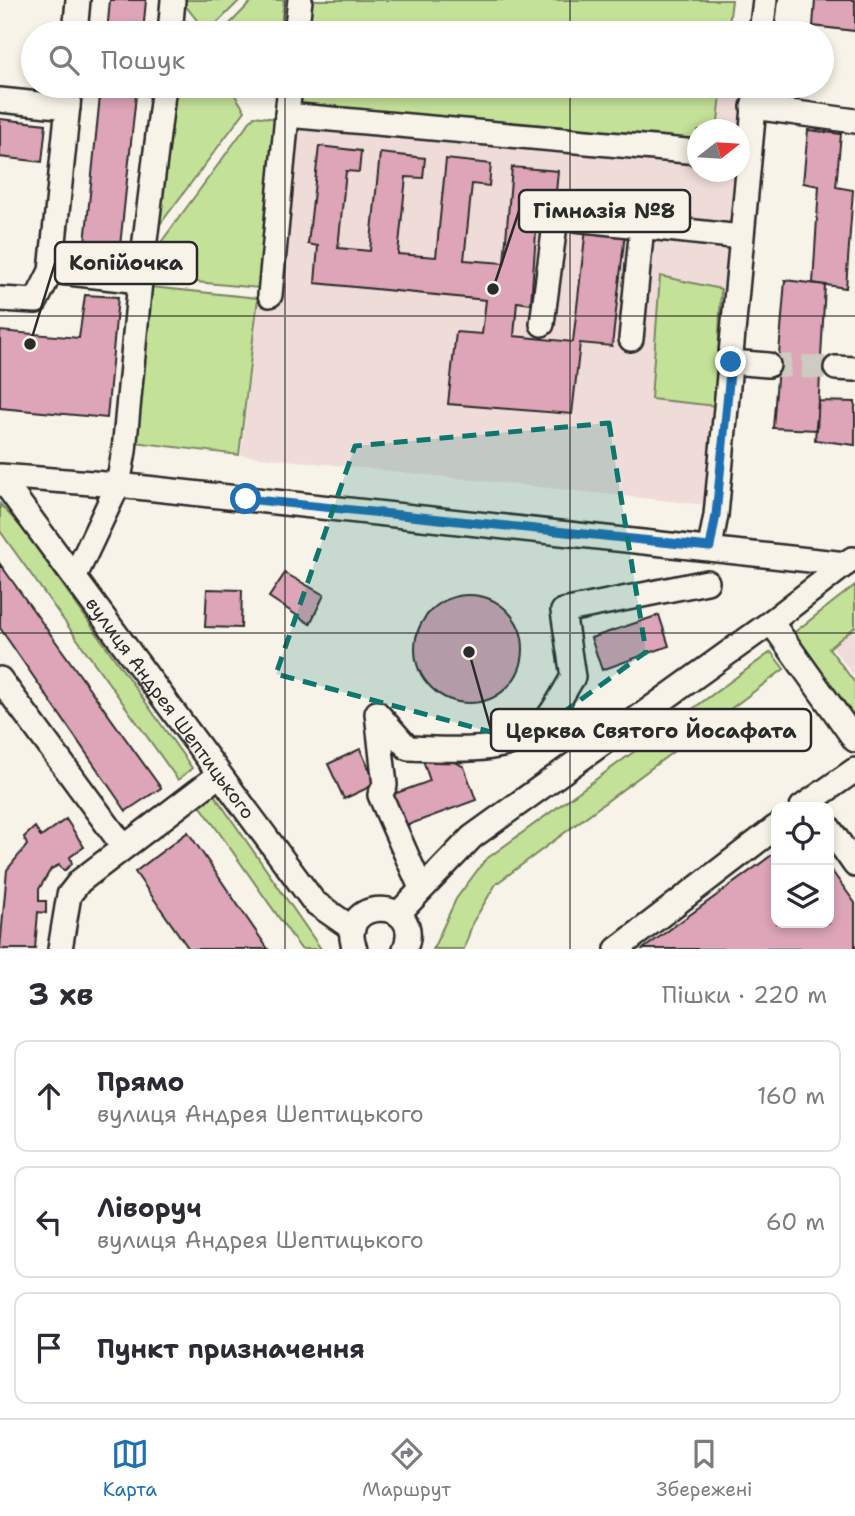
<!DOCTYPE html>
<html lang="uk">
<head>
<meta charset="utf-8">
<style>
	body { margin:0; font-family:"Shantell Sans",sans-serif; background:#f7f7f7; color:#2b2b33 }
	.controls { position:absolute; right:21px; bottom:21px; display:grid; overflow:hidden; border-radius:14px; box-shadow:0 4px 10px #0003 }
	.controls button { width:63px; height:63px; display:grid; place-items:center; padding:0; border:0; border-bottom:2px solid #e1e1e2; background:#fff; color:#2b2b33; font:35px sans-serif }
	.compass { position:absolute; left:687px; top:119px; width:63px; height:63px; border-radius:50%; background:#fff; box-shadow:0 4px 10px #0003; rotate:73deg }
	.stop { position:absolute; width:21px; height:21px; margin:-16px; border:5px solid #1f6fb2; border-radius:50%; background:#fff }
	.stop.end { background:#1f6fb2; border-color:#fff; box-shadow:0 2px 7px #0008 }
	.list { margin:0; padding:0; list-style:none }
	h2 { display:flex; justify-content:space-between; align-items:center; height:91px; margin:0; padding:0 28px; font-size:30px }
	h2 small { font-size:23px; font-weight:400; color:#7c7c81 }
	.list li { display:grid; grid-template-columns:46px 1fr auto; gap:21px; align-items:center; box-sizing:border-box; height:112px; margin:0 14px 14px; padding:0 14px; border:2px solid #e1e1e2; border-radius:14px }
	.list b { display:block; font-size:26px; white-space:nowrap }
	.list p { margin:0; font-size:23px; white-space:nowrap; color:#7c7c81 }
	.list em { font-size:23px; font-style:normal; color:#7c7c81 }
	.icon { flex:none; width:38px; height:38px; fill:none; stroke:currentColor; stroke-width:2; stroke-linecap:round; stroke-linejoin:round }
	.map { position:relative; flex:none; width:855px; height:949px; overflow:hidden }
	.search { position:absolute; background:#fff; box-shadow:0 4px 10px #0003; left:21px; right:21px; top:21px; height:77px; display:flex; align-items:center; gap:18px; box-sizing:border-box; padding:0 24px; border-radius:38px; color:#7c7c81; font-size:26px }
	.sheet { height:469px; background:#fff }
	nav { display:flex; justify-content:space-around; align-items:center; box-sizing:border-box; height:98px; border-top:2px solid #e1e1e2; background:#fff; font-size:19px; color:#7c7c81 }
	nav a { display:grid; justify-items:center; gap:4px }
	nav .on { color:#1f6fb2 }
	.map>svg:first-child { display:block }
	.built { fill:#efdcd9 }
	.green { fill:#c4e198; stroke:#788662; stroke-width:2 }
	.building { fill:#dda5b7; stroke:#2b2b2b; stroke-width:2 }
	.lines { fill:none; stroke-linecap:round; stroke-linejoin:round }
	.minor-tunnel { stroke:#cecbc2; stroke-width:23; stroke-dasharray:23 11; stroke-linecap:butt }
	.minor-casing { stroke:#2b2b2b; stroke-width:28 }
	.minor { stroke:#f7f3e8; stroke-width:23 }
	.route { stroke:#1f6fb2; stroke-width:9 }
	.marked { fill:#0f766e; fill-opacity:0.2; stroke:#0f766e; stroke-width:5; stroke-dasharray:14 9; stroke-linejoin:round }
	.grid { fill:none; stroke:#2b2b2b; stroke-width:2; stroke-opacity:0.55 }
	.labels { text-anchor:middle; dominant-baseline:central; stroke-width:6; stroke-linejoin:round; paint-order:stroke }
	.street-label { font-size:19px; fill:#2b2b2b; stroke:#f7f3e8 }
	.leader { fill:none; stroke:#2b2b2b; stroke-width:2.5 }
	.callout-dot { fill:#2b2b2b; stroke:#f7f3e8; stroke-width:2.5 }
	.callout { fill:#f7f3e8; stroke:#2b2b2b; stroke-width:2.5 }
	.callout-label { font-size:21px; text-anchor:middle; font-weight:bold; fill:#2b2b2b }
</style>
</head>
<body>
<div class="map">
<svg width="855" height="949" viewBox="0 0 855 949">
	<rect width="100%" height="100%" fill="#f7f3e8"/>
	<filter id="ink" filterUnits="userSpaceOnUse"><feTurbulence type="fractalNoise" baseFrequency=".0143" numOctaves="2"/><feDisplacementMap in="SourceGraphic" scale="14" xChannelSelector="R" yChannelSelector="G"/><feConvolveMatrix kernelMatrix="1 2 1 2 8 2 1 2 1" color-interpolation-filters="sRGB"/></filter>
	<g filter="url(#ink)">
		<path class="built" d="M282,86H745L740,144V130H698V172H737L707,505L241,455Z
			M855,629V677L832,647Z"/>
		<path class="green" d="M181,0H240L207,33Z
			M253,0H284L280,33H221Z
			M309,0H732L728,33H306Z
			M175,86H229L245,111L158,227Z
			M300,86H722L717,129L698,130L697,143L298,107Z
			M254,116L279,119L259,288L153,278L156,249Z
			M660,276L721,289L716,406L651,399Z
			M151,287L258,298L239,455L134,442Z
			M0,504L23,529L192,768L178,780L0,531Z
			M855,585V627L829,648L855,683V724L791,635Z
			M771,652L784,669L496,884L473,922L464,949H433L456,899L485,860Z
			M211,790L321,949H301L197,801Z"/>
		<path class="building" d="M110,0H146L143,33H107Z
			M815,0H855V31L813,26Z
			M101,86H137L120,246L85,243Z
			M0,119L46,124L42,162L0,157Z
			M808,130L841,134L836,187L853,190L846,288L813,283L819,186L803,183Z
			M319,146L361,151L359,172L346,171L338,248L370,251L380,153L425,158L423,178L406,177L398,254L436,257L446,159L491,164L489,186L472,184L464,260L504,263L512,167L558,171L556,192L539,190L531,304L517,302L514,336L573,342L586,228L625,233L612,346L580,343L572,414L448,404L456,332L482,334L486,300L315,283L318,246L308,244Z
			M785,280L825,285L817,430L773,428Z
			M85,295L118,297L107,418L0,408V331L79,338Z
			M818,401L855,402V445L815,440Z
			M0,564L161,788L126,811L0,628Z
			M285,573L324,595L310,624L269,597Z
			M207,589L242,590L241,628L205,627Z
			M415 649a54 54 0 1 1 108 0a54 54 0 1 1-108 0Z
			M659,615L669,646L602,670L591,638Z
			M360,749L376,784L344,799L328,764Z
			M450,759L464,767L476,800L386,833L391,795L430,781L423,760Z
			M66,819L84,847L70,857L72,864L64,871L59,865L51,869L39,889V901H46V913L38,912L35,949H0L7,870L27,845L24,837L35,827L41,837Z
			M188,832L268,949H189L135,872Z
			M776,852V923H829V867L855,903V949H643Z"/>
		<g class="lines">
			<path class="minor-tunnel" d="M768,365L836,368"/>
			<g class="minor-casing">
				<g id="minor">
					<path d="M75,33L78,0"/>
					<path d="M170,33L173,0"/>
					<path d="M296,33L300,0"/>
					<path d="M761,33L765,0"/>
					<path d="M290,86L287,115L698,152"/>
					<path d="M0,100L68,107"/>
					<path d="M753,107L855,121"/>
					<path d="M51,271L140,281"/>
					<path d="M270,295L287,115"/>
					<path d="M0,299L36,301L51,271L70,86"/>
					<path d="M542,324L556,217L741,237"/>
					<path d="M631,339L642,226"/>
					<path d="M731,362L768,365"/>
					<path d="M836,368L855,369"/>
					<path d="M0,476L118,485L846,564"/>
					<path id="s1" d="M0,477L314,902L353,929"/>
					<path d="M710,547L716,515L756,86"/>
					<path d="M75,576L118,485L124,451L140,281L164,86"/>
					<path d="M771,622L855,740"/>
					<path d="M0,679L123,846"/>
					<path d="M802,807L855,770"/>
					<path d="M829,828L855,865"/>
					<path d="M421,888L380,795L385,785L377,713L408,748C453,749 509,757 543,723C555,711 564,691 573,677L563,611L707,582"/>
					<path d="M398,914L472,837L771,622L852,559"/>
					<path d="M60,949L69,895L80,881L219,775"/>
					<path d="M355,949C334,897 426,895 405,949"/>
					<path d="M617,949L776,827"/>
				</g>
			</g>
			<use href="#minor" class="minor"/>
		</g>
	</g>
	<g class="lines" filter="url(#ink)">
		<path class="route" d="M246,499L710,547L716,515L731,362"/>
	</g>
	<path class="marked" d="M609,423L646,652L524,741L276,674L355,446Z"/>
	<path class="grid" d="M285,0V33M570,0V33M285,86V949M570,86V949M0,316H855M0,633H855"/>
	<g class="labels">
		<g class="street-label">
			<text stroke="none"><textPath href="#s1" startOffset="287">вулиця Андрея Шептицького</textPath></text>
		</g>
	</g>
	<path class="leader" d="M493 289L519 211M30 344L55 263M469 652L491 730"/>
	<g class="callout-dot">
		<circle cx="493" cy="289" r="7"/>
		<circle cx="30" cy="344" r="7"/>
		<circle cx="469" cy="652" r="7"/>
	</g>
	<g class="callout">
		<rect x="519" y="190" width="171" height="42" rx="7"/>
		<rect x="55" y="242" width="142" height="42" rx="7"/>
		<rect x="491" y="709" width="320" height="42" rx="7"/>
	</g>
	<g class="callout-label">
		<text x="604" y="218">Гімназія №8</text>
		<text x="126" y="270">Копійочка</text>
		<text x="651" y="738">Церква Святого Йосафата</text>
	</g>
</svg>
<div class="controls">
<button><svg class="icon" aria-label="locate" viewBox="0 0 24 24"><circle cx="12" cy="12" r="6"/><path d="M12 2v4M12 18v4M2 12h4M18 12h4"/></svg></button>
<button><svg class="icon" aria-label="layers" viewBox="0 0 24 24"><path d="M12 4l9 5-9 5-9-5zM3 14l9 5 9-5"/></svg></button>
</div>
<svg class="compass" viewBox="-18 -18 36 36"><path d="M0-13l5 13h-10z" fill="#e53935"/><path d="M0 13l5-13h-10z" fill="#7c7c81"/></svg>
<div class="stop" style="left:246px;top:499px"></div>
<div class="stop end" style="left:731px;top:362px"></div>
<div class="search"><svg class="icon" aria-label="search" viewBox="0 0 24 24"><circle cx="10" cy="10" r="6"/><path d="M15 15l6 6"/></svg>Пошук</div>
</div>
<section class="sheet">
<h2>3 хв<small>Пішки · 220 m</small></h2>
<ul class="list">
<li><svg class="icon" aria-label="ahead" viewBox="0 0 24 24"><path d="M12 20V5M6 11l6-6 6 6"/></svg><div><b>Прямо</b><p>вулиця Андрея Шептицького</p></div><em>160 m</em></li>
<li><svg class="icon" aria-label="left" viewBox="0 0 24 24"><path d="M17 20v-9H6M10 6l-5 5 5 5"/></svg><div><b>Ліворуч</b><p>вулиця Андрея Шептицького</p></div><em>60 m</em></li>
<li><svg class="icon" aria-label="arrive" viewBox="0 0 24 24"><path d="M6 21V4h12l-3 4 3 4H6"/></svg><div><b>Пункт призначення</b></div></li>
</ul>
</section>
<nav>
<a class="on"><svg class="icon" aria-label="map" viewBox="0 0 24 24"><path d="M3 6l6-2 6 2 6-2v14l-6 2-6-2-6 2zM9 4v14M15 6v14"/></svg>Карта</a>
<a><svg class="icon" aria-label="directions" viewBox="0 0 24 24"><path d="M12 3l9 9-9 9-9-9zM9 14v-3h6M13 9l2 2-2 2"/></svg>Маршрут</a>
<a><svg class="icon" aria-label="saved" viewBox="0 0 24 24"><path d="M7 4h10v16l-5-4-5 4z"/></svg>Збережені</a>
</nav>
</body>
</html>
